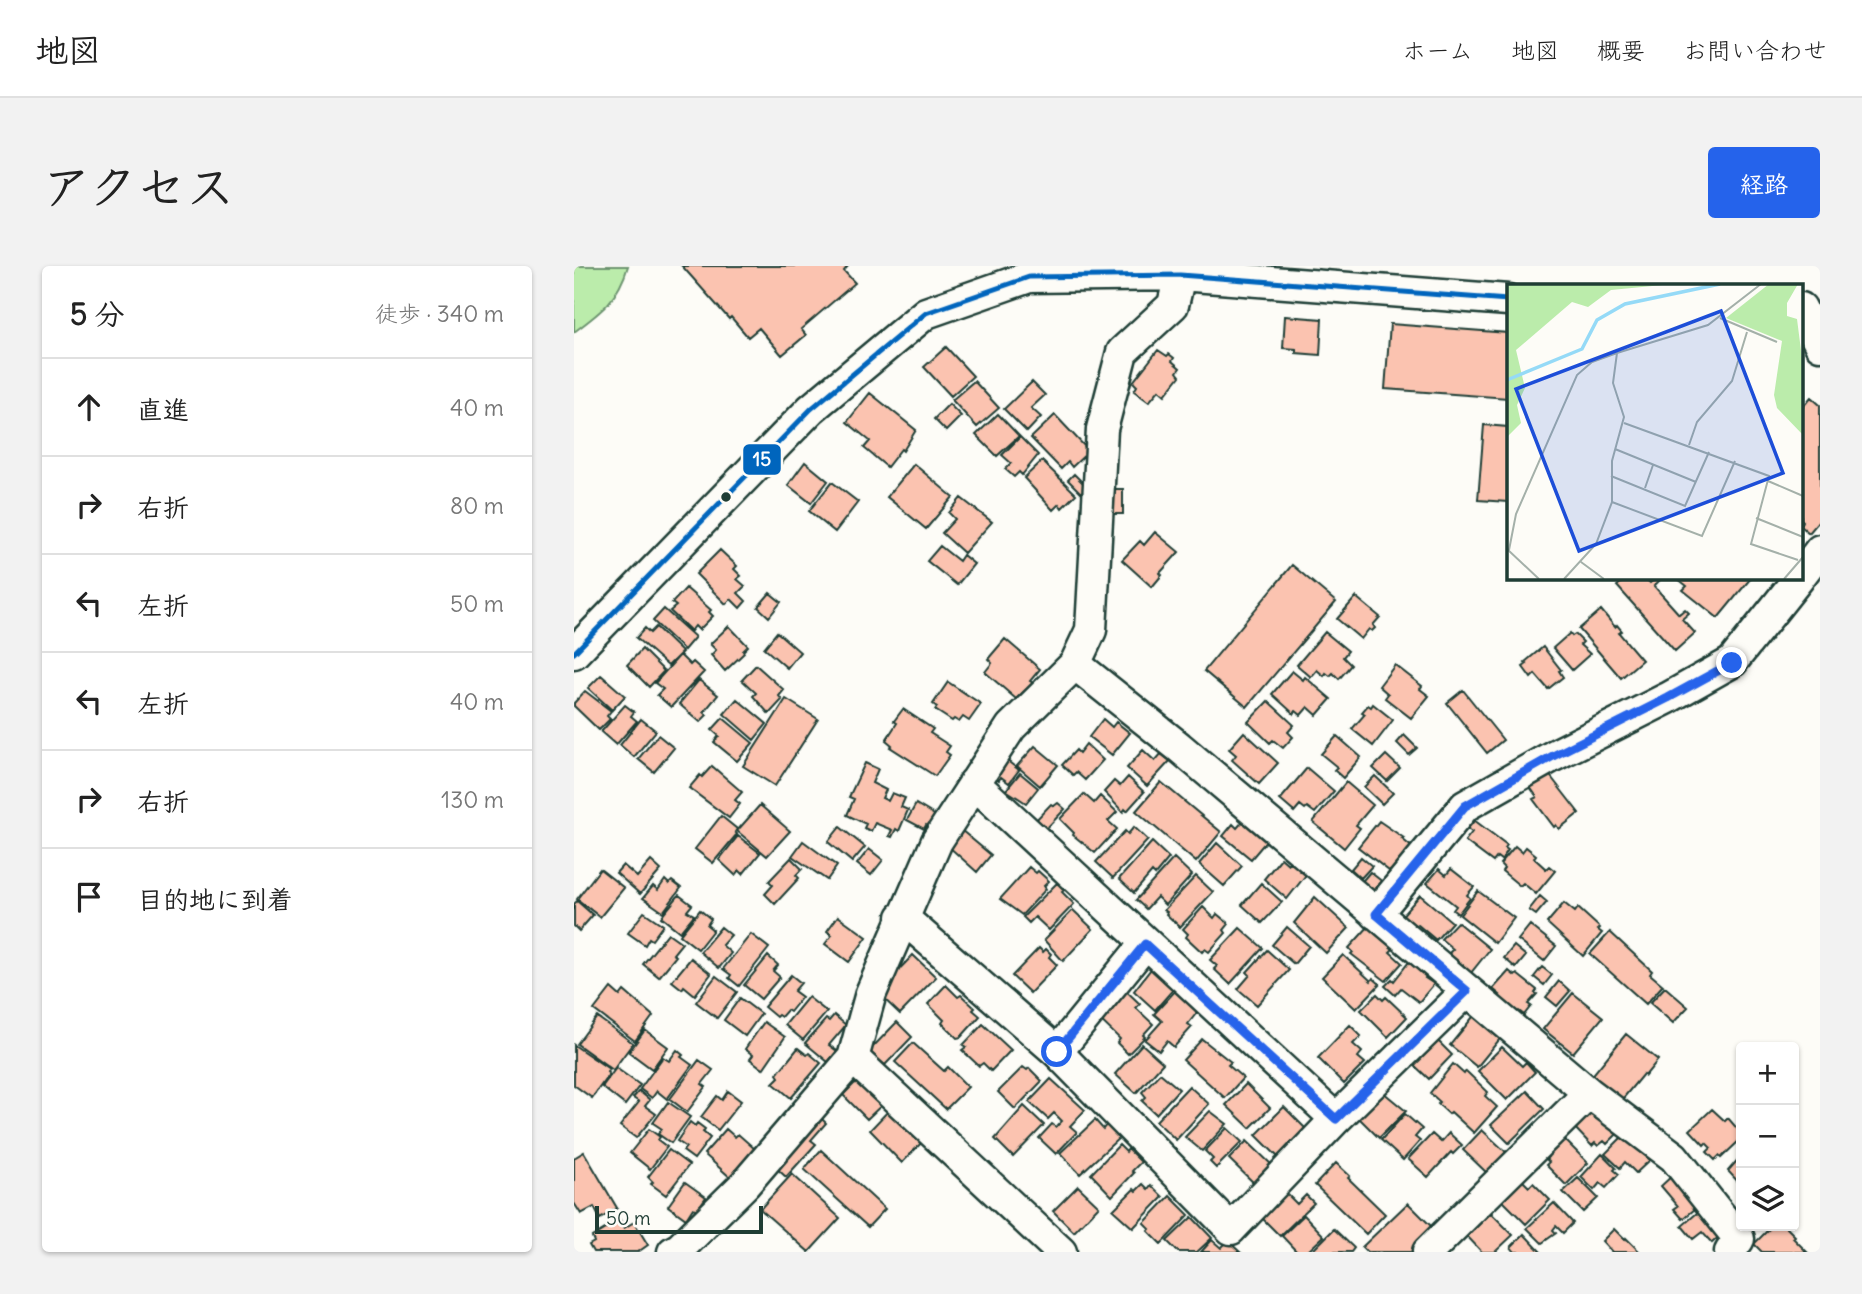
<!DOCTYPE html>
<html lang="ja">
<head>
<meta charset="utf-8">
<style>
	body { margin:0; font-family:Delius,"Klee One",sans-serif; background:#f2f2f2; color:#222 }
	.controls { position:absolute; right:21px; bottom:21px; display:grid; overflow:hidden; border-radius:7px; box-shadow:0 2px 5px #0004 }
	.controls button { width:63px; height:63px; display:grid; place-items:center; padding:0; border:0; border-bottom:2px solid #e0e0e0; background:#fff; color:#222; font:35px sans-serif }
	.scale { position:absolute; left:21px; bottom:18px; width:168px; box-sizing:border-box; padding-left:7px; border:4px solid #1f3d34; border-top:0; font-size:19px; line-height:24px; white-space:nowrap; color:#1f3d34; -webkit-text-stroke:5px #fdfcf7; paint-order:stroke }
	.stop { position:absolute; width:21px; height:21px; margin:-16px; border:5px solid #2563eb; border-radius:50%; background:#fff }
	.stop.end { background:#2563eb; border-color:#fff; box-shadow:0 2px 7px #0008 }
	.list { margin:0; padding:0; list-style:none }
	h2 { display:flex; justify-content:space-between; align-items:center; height:91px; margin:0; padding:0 28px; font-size:30px }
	h2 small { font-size:23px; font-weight:400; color:#767676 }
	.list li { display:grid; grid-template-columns:46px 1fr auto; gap:21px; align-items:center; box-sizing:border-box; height:98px; padding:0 28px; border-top:2px solid #e0e0e0 }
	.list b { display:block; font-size:26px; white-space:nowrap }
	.list em { font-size:23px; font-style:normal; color:#767676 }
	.icon { flex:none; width:38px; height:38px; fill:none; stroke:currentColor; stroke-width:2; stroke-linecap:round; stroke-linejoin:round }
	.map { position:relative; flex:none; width:1246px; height:986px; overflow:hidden; border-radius:7px }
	header { display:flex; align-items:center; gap:42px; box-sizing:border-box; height:98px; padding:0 35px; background:#fff; border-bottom:2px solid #e0e0e0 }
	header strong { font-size:33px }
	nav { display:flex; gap:38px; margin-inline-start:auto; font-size:24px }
	.intro { display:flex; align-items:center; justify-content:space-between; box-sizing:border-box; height:168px; padding:0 42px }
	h1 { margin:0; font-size:49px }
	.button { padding:18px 32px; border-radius:7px; background:#2563eb; color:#fff; font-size:24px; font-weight:700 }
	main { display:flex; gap:42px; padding:0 42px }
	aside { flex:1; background:#fff; border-radius:7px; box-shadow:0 2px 5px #0004 }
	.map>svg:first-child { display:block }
	.green { fill:#bbecab; stroke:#6d9470; stroke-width:2 }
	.building { fill:#fbc3b0; stroke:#1f3d34; stroke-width:2 }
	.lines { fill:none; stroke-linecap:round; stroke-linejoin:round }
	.minor-casing { stroke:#1f3d34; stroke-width:35 }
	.minor { stroke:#fdfcf7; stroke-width:30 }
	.bus-1-casing { stroke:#fdfcf7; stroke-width:10 }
	.bus-1 { stroke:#0065bd; stroke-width:5 }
	.route { stroke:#2563eb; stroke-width:9 }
	.bus-dot { fill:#1f3d34; stroke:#fdfcf7; stroke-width:2.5 }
	.inset-river { fill:none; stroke:#95daf7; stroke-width:3.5 }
	.inset-road { fill:none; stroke:#a4b0a9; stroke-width:2 }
	.view { fill:#1d4ed8; fill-opacity:0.15; stroke:#1d4ed8; stroke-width:3.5 }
	.inset-edge { fill:none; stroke:#1f3d34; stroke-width:3.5 }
	.line-badge { stroke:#fdfcf7; stroke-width:2.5 }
	.badge-label { font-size:19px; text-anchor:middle; font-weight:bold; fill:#fff }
</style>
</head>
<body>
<header>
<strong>地図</strong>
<nav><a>ホーム</a><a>地図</a><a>概要</a><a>お問い合わせ</a></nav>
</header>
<div class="intro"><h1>アクセス</h1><a class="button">経路</a></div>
<main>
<aside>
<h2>5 分<small>徒歩 · 340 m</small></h2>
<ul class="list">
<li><svg class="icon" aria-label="ahead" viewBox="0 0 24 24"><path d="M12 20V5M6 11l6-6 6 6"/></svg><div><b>直進</b></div><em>40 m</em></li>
<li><svg class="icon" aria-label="right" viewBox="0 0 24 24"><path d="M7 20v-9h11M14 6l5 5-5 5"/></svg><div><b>右折</b></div><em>80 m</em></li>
<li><svg class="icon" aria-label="left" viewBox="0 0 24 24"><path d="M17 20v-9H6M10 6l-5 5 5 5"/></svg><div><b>左折</b></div><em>50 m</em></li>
<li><svg class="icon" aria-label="left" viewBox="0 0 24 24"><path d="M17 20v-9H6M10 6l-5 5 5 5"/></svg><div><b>左折</b></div><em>40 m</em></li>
<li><svg class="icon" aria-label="right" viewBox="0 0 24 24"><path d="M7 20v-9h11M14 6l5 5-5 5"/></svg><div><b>右折</b></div><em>130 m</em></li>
<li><svg class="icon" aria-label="arrive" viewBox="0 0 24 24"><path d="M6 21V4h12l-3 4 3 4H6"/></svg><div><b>目的地に到着</b></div></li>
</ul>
</aside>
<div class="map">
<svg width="1246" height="986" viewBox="0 0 1246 986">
	<rect width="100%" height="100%" fill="#fdfcf7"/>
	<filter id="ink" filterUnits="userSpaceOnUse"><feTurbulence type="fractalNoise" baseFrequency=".0143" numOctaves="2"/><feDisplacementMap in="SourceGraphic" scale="14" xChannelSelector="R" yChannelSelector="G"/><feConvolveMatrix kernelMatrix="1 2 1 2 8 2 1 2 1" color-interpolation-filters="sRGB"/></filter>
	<g filter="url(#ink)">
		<path class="green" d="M0,0H54C44,34 27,46 0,66Z"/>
		<path class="building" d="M108,0H274L270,5L281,17L227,63L232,69L208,89L185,62L174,71L157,51L155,53Z
			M711,50L748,53L746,89L722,87V83L709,82Z
			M816,58L934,67V132L811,123Z
			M372,81L399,110L377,130L350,101Z
			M584,84L593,90L595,88L600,92L598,95L606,102L603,106L606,110L591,129L585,124L575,136L560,125L563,120L559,116Z
			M400,115L425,142L403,161L378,134Z
			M458,116L471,129L457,142L467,151L453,166L430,143Z
			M296,127L342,164L329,185L327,183L313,201L290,182L296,175L273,156Z
			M1237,131L1246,139V254L1235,267L1227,260L1229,255L1227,253V143Z
			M375,138L387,150L372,165L360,153Z
			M424,148L445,170L423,190L402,169Z
			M481,149L515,185L498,201L494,196L487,203L457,172Z
			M910,159L934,161V236L904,234Z
			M446,171L464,189L448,209L445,206L440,211L431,203L437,197L428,189Z
			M468,195L502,228L488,242L485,238L479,244L450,212Z
			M231,196L254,215L237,237L214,219Z
			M340,198L379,231L352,263L313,231Z
			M500,208L513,221L507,227L494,214Z
			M258,216L284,236L261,266L235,245Z
			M533,223H549V248H533Z
			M387,232L418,256L390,287L368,267L381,253L375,247Z
			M581,266L605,286L586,307L588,309L578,321L548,294L566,275L570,279Z
			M366,280L385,295L389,289L400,298L383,319L353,295Z
			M146,284L163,300L160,303L167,310L163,313L171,320L164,327L172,335L166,342L157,333L152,338L122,308Z
			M718,299L762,336L673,441L630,405Z
			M1052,312H1071L1076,317L1082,312L1085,315L1080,320L1105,348L1111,343L1115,347L1108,353L1121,367L1101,385L1043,320Z
			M1103,312H1177L1144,352L1109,324L1113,320Z
			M112,322L137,344L135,346L139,350L125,364L121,360L117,365L96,345L102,340L98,337Z
			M196,327L207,336L195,351L184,341Z
			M782,331L806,351L799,359L801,362L798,365L795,363L787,373L763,353Z
			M90,343L121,371L110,384L79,355Z
			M1027,344L1041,361L1043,359L1048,365L1045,367L1068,394L1047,412L1005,363Z
			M155,360L174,380L169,385L170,387L151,405L137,389L142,384L136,378Z
			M82,361L108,386L94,400L62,372L71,362L76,367Z
			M203,366L226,386L213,402L190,382Z
			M751,366L774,385L769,391L777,399L765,413L759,407L756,410L752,407L750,410L743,404L737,411L723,399Z
			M996,367L998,370L1001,368L1009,376L1006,379L1016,388L998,404L979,382Z
			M431,373L466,403L456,415L459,417L442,433L411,406L418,397L414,393Z
			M969,381L987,404L985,405L989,411L974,423L961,408L957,412L949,401L953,398L951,396Z
			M68,383L90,405L75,421L53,399Z
			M106,389L116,399L119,396L130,406L97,441L83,429L89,423L81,417Z
			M182,399L210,424L205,430L208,434L195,448L179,430L182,427L168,414Z
			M821,399L848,420L846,423L855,430L837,452L811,432L814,428L805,420Z
			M718,405L729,414L731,411L757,433L743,449L734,441L727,449L722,445L720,448L698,428Z
			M27,409L51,430L38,444L14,422Z
			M125,414L144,429L130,446L133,449L126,456L105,438Z
			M374,416L407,438L395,455L389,451L385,456L380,453L378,455L361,444L363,441L359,438Z
			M889,424L929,474L913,487L873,437Z
			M11,425L37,445L33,450L36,453L25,464L0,440V437Z
			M163,433L193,458L180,474L150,448Z
			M212,433L244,453L201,520L169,500Z
			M694,435L720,459L714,466L719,471L709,482L699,474L696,477L674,456Z
			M799,438L819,454L799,480L778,463L791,448L788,446L794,439L797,441Z
			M51,439L60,446L57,450L63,455L42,479L27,466Z
			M329,443L359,463L356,467L376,480L372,486L376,489L361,510L316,481L318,479L312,474L323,457L320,455Z
			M149,452L179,477L163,495L140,476L145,470L138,464Z
			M67,453L82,465L60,491L46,479Z
			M529,453L538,461L542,456L556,467L538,489L515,471Z
			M670,466L704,497L685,518L658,494L662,489L655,483Z
			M84,469L100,482L80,506L64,493Z
			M830,469L843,482L835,489L823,477Z
			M763,470L787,491L769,512L760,504L763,501L747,488Z
			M512,478L529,494L511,514L502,506L499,509L488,499L502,484L505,487Z
			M461,480L484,499L466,520L443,500Z
			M569,484L581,495L587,488L596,495L573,520L553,502Z
			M812,489L826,502L813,515L799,502Z
			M427,490L445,504L435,517L427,511L425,514L415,507Z
			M291,497L304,503L298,517L312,524L308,532L314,535L318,527L331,532L327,541L334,544L325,565L322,563L318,571L315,570L318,564L301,557L297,565L290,562L292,558L273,549L280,533L275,531Z
			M138,500L168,526L161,534L166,538L155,552L115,522L126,509L128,511Z
			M733,502L760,525L741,547L733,541L731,543L726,539L720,546L706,534Z
			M446,507L464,522L452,537L432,524Z
			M974,507L1005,547L985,563L982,559L980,561L959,533L963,531L956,521Z
			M801,510L819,527L808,538L790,521Z
			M554,511L570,526L553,545L551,543L549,546L530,526L540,515L546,520Z
			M587,516L647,566L622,596L562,545Z
			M772,516L799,539L782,559L786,562L770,582L739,556Z
			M510,528L520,537L526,530L543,546L534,555L543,563L521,587L499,569L500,567L486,553Z
			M484,537L491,543L470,565L460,556L477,538L480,540Z
			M342,538L362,550L356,561L352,559L350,563L333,554Z
			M186,539L216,565L193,590L163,565Z
			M147,550L163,563L161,566L163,568L139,597L121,583Z
			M671,553L694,573L677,593L649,570L659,558L663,562Z
			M900,554L933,579L931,582L934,584L927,594L923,591L919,596L891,575L898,566L893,563Z
			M805,555L830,572L828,573L839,582L819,608L784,581Z
			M266,561L291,581L278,596L254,576Z
			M560,561L574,574L539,612L522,596L551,565L554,568Z
			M387,564L417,589L403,606L374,580Z
			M164,570L186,587L169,608L165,604L161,609L145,594Z
			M229,575L263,600L253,614L218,590Z
			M578,576L595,592L581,609L578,606L560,627L545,613Z
			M643,577L668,600L650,620L625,598Z
			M941,580L948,586L952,581L962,589L960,592L972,603L975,600L981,605L962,628L949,617L946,620L928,605L930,602L926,598Z
			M295,583L309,594L297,609L283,598Z
			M787,591L798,600L787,612L777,603Z
			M217,592L228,603L222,609L225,612L201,638L191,628L199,619L195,615Z
			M600,592L618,609L591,639L583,631L572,643L562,634Z
			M707,592L714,598L719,592L735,605L713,633L690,613Z
			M77,595L87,604L66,628L42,607L49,599L63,611Z
			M455,601L462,607L464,605L475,615L470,620L472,623L448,649L426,633Z
			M26,603L50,622L26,651L3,633Z
			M865,603L872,609L877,603L900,621L893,629L896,632L884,648L879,644L882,640L853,617Z
			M796,606L810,617L798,631L784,620Z
			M622,610L639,626L606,661L592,648L593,646L590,644Z
			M91,614L95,618L98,615L107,622L89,646L69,632L79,620L84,624Z
			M483,617L490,624L488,626L500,638L475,664L461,651L455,657L449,651Z
			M687,617L708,636L688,657L668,639Z
			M904,625L940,652L921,677L886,649Z
			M105,629L118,639L113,645L120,649L106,666L87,651Z
			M846,629L878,656L862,674L843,658L838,663L825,653Z
			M966,630L973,636L962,649L955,644Z
			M741,631L775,662L752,687L720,657Z
			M3,635L19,649L5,665L0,660V638Z
			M990,637L1001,646L1004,642L1026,662L1024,664L1028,667L1009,690L973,657Z
			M629,641L640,652L643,648L655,658L650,664L652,667L635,686L631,683L628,686L612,671L614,668L609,663Z
			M126,644L137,653L133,659L139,664L124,683L106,669Z
			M499,644L519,663L489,695L470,674Z
			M70,646L89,659L78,674L75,672L71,679L54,667Z
			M264,650L293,671L275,696L251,678L258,669L253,665Z
			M883,656L916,683L896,708L873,689L879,683L867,673Z
			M956,659L982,680L970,695L944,674Z
			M795,660L820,682L816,686L828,697L812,715L777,688L779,686L775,682Z
			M147,661L157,669L148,679L157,687L145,702L126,686Z
			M713,661L735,680L720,698L698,679Z
			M666,662L689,682L656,718L640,703L643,700L636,694Z
			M1036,666L1078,705L1076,708L1089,719L1072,738L1016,688Z
			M94,667L108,677L99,688L102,690L85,711L69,698Z
			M177,668L195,682L165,720L155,712L157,709L149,703Z
			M940,680L952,690L942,702L930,692Z
			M465,682L469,686L472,683L477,688L475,691L483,699L456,727L438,710Z
			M693,684L715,704L683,739L664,723L676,709L673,706Z
			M339,689L362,711L326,748L305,728L311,718Z
			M769,689L797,715L799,712L806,718L782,743L748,711Z
			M194,690L204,699L199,705L206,711L187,733L170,719Z
			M117,692L137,708L121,729L110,720L108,723L98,715Z
			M838,692L856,706L851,712L860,718L845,736L827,722L821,729L811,720L818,713L820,715Z
			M580,699L603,719L581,744L560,725Z
			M968,701L978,709L970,719L960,711Z
			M935,705L941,710L943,708L963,724L961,727L963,728L954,738L957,740L950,749L945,745L943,747L923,731L926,729L919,723Z
			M217,709L227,717L220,725L228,731L216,746L213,744L207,751L204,749L202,751L190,741Z
			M142,710L163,726L143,752L122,736Z
			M985,715L996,725L983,740L972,731Z
			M545,718L566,738L562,742L579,758L569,769L571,771L554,788L543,777L546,773L518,746Z
			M372,719L384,731L387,729L401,742L399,744L406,750L387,771L383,772L368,757L370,754L354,738Z
			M1091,721L1114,741L1099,757L1076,737Z
			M37,722L46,730L50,725L79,750L61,775L20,744Z
			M602,724L625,744L614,758L618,761L600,781L593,775L585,785L571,774L588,755L580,748Z
			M999,727L1029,751L999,787L969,763Z
			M803,728L809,734L812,731L833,751L814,771L787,744Z
			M234,731L253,746L229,774L211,759Z
			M166,732L187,748L171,770L150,754Z
			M903,746L930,768L903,801L876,779Z
			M260,749L272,759L255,779L263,785L254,796L231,777L252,753L255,755Z
			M23,751L59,777L39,804L3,778Z
			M190,756L211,771L189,803L176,793L179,789L171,783Z
			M323,756L338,771L311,799L295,785Z
			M409,758L437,784L417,805L409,797L405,800L388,784L392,781L389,779Z
			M776,759L787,770L779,778L788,786L784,791L791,797L770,818L744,792Z
			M71,764L94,781L78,803L55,786Z
			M1052,768L1084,794L1071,810L1069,808L1046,836L1016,812Z
			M628,773L657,796L654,799L669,812L651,832L609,794Z
			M863,774L878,789L855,813L840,799Z
			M339,777L370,805L374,801L394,821L372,843L321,796Z
			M568,778L589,797L562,827L541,808Z
			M0,779L35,803L33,806L35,808L18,832L0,819Z
			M928,781L948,800L952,796L961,806L933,834L904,805Z
			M224,782L233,789L235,787L247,797L217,832L199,817L205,811L203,808Z
			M103,784L109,789L107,791L118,799L93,833L83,825L78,832L66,823L89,791L95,795Z
			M125,794L139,804L128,818L132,821L113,846L96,833Z
			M879,798L890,808L892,805L914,826L911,830L923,841L900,867L877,846L875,848L864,838L866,836L856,827Z
			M449,801L453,804L455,802L468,815L441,843L424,826Z
			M42,802L66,819L51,839L28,821Z
			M586,807L605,823L582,848L568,835L572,831L568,826Z
			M288,810L313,834L293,853L269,829Z
			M477,813L511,844L496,860L503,866L482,888L465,872L478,858L482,861L488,855L480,847L474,853L455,836Z
			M672,818L696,842L676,862L652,839Z
			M615,820L635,838L602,874L582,855Z
			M65,825L76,834L71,840L82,848L62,872L46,860L65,836L59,832Z
			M154,825L167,835L144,864L127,851L143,830L148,834Z
			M953,825L970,843L935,877L917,859Z
			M809,826L832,845L805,872L784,851Z
			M94,836L116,851L97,877L84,868L88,863L79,857Z
			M450,840L470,859L439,891L421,873Z
			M710,841L733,864L705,892L682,869Z
			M1017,843L1045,866L1033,878L1030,875L1024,880L1021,877L1018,880L999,860Z
			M1138,843L1151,855L1154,852L1167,867L1165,870L1167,873L1147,892L1145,890L1141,894L1133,886L1137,882L1132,877L1130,879L1116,864Z
			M315,844L353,871L328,897L296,864Z
			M636,845L653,858L628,885L611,871Z
			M831,848L848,863L841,871L846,875L829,894L807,874Z
			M245,850L252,857L237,874L242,878L212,911L199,899Z
			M521,854L529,863L533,858L546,871L506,908L486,887Z
			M116,856L121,860L123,857L131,863L129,866L136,872L120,893L109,885L112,881L103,875Z
			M653,862L668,876L642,902L636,896L639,893L631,885Z
			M75,863L86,871L84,874L93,881L76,903L56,887Z
			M152,863L161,871L164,868L181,883L168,897L170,899L158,913L130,888Z
			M908,864L932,886L927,892L929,894L915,909L889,884Z
			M875,867L888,879L879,888L877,886L854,911L834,893L858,868L867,876Z
			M1050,869L1076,894L1062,907L1051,896L1046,902L1031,888Z
			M987,870L1014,897L992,919L972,899L975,896L972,893L974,891L970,887Z
			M673,875L701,902L683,920L655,893Z
			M545,879L552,886L554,883L567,896L558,905L560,907L538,930L517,908Z
			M95,884L115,899L92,929L77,918L79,916L74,911Z
			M247,884L311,943L294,961L230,903Z
			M10,886L43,942L26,953L20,941L7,948L0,937V892Z
			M1028,888L1042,902L1040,904L1045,908L1032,922L1026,917L1020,924L1007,911Z
			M1167,890V919L1154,905Z
			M762,897L776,910L774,912L811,948L792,968L741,919Z
			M218,908L266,952L235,986L186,943Z
			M1100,908L1127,938L1109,953L1100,943L1104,940L1087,920Z
			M946,912L955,921L959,917L976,934L952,958L926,932Z
			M1004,912L1024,932L1009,946L989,926Z
			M111,916L132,931L123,944L119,942L112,953L94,940Z
			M569,918L574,923L577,919L589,931L559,962L539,944L560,923L562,925Z
			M504,920L525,940L500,966L479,945Z
			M712,927L723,938L732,929L740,937L706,970L687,951Z
			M596,930L615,949L587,978L574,965L576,963L570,957Z
			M834,937L860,963L837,986H793L788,981Z
			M980,937L999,957L989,967L982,960L979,964L982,967L968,977L953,962Z
			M1130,941L1151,965L1138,977L1128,966L1119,973L1108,960Z
			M917,947L939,969L921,986H908L891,968L899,960L901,962Z
			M730,949L750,970L733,986H723L708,970Z
			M618,951L638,972L623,986H604L593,975Z
			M46,954L50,962L60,956L74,979L64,986H19L15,979L20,976L18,971Z
			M1198,960H1211L1221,970L1219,972L1233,986H1188L1180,978Z
			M760,963L780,982L777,986H737Z
			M1040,963L1051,974L1052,972L1066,986H1038L1028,975Z
			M950,968L967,986H941L937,981Z
			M638,974L647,982L654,975L666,986H627Z"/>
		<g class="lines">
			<g class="minor-casing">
				<path id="minor" d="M1227,42L1246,79
					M1227,309L1246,284
					M0,387L237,143L352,47L455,11L606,9L934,34
					M501,398L605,481L1015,827L1100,891L1165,973L1156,986
					M400,517L762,853
					M802,648L891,540L979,490L1094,432L1158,396L1225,312
					M328,651L483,786L657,963L762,853L893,725
					M483,786L571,678
					M279,792L487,986
					M99,986L106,982L171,918L279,792L297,727L363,575L437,461L501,398L517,364L528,163L548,86L599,39L606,9
					M854,986L1015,827"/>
			</g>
			<use href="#minor" class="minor"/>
			<g class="bus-1-casing">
				<path id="bus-1" d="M0,387L237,143L352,47L455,11L606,9L934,34"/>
			</g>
			<use href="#bus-1" class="bus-1"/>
		</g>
	</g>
	<g class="lines" filter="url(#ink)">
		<path class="route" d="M483,786L571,678L762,853L893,725L802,648L891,540L979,490L1094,432L1158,397"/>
	</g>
	<circle class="bus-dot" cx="152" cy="231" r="6"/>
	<g transform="translate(933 18)">
		<rect width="296" height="296" fill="#fdfcf7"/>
		<path d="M0,0H166L104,6L81,23L65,18L9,66L18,104L10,121L14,139L0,153ZM262,0H291L280,19V32L290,35L296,82V151L270,124L267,111L275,57L219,34Z" fill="#bbecab"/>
		<path class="inset-river" d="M0,96L75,65L90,36L118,20L213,0"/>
		<path class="inset-road" d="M213,34L270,58M0,118V143M117,139L262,192L244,260L291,276M182,161L190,138L225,97L240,48M108,165L189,198M104,192L178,222L202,168M261,197L296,212M138,204L146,181M105,218L195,252L228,177M249,234L296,253M0,265L32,295M2,266L9,230L70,91L85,78L110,69L201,41L254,0M74,278L97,295M57,295L89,260L105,218V177L117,133L106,99L110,69M277,295L296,273"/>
		<path class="view" d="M214,27L276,189L72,267L9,105Z"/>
		<rect width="296" height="296" class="inset-edge"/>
	</g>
	<rect class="line-badge" x="168" y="177" width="40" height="33" rx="7" fill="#0065bd"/>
	<g class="badge-label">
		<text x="188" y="200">15</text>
	</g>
</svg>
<div class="controls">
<button>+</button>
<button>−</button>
<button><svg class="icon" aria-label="layers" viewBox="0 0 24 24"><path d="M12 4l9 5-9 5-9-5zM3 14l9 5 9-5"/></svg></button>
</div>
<div class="scale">50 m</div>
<div class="stop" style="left:483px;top:786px"></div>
<div class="stop end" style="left:1158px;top:397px"></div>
</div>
</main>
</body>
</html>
